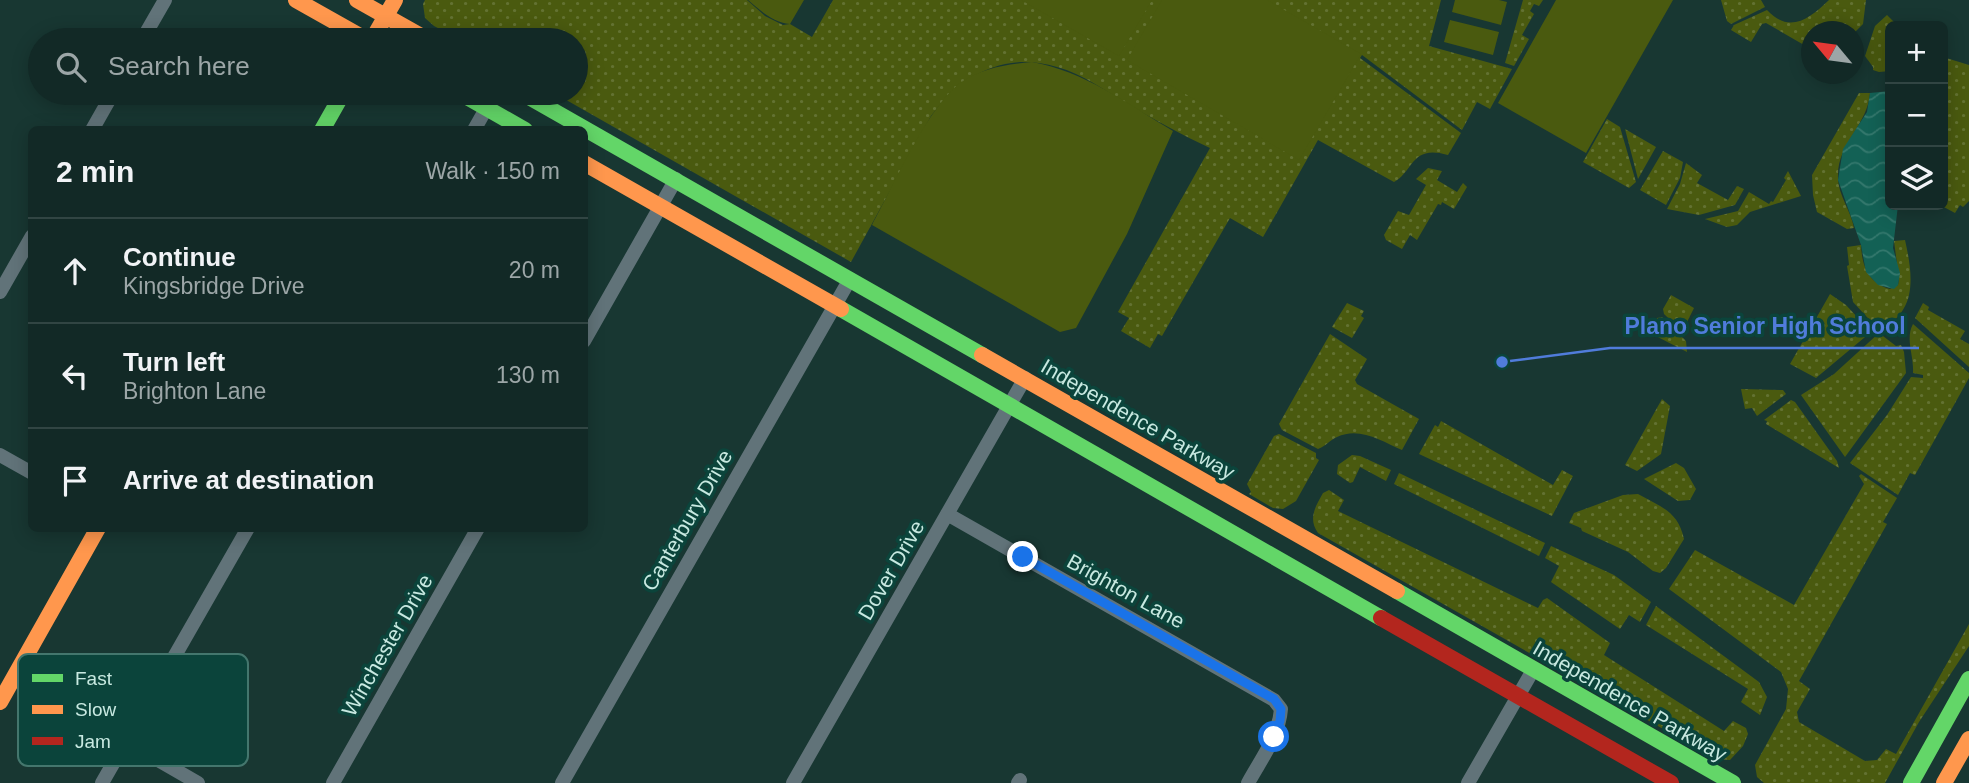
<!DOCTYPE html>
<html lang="en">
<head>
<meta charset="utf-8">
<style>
	body { margin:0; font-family:Helvetica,sans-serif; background:#1f3532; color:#f1f3f6 }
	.controls { position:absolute; right:21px; top:21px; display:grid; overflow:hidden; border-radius:10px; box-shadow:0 4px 18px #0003 }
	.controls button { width:63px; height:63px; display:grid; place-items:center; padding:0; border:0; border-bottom:2px solid #314543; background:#122926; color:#f1f3f6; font:35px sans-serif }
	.compass { position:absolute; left:1801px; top:21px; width:63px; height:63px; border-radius:50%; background:#122926; box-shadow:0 4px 18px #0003; rotate:299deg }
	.stop { position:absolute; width:21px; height:21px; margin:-16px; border:5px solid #1a73e8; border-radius:50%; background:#fff }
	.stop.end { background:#1a73e8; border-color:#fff; box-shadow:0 2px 7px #0008 }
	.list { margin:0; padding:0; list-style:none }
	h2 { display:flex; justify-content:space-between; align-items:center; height:91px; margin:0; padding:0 28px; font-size:30px }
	h2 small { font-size:23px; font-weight:400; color:#9ca6a7 }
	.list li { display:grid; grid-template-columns:46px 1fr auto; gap:21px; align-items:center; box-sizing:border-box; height:105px; padding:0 28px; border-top:2px solid #314543 }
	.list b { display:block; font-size:26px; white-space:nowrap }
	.list p { margin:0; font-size:23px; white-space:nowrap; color:#9ca6a7 }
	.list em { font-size:23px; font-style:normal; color:#9ca6a7 }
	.icon { flex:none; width:38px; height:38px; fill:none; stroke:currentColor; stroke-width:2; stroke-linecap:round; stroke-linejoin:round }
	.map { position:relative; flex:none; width:1969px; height:783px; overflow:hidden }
	.search { position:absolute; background:#122926; box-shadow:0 4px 18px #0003; left:28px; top:28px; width:560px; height:77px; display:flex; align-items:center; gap:18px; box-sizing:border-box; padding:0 24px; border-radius:38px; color:#9ca6a7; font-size:26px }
	.panel { position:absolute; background:#122926; box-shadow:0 4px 18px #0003; left:28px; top:126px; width:560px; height:406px; border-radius:10px }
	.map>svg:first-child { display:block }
	.grass { fill:url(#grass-dots) }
	.pitch { fill:#4a5a0f }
	.water { fill:url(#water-waves) }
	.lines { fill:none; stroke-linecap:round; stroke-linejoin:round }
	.street { stroke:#617379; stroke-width:14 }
	.fast { stroke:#63d668; stroke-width:16 }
	.slow { stroke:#ff974d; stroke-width:16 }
	.jam { stroke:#b3261e; stroke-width:16 }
	.route { stroke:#1a73e8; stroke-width:9 }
	.labels { text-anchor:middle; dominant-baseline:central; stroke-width:7; stroke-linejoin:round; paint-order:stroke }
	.street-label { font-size:21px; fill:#c8e9e1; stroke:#0b443b }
	.key { fill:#0b443b; stroke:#44766d; stroke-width:2 }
	.key-label { font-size:19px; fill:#c8e9e1 }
	.leader { fill:none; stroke:#507cdb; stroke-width:2.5 }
	.callout-dot { fill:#507cdb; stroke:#0b443b; stroke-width:2.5 }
	.callout-label { font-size:23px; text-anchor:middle; font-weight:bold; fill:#507cdb; stroke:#0b443b; stroke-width:7; stroke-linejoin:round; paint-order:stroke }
</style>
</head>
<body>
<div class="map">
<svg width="1969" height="783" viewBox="0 0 1969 783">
	<defs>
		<pattern id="grass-dots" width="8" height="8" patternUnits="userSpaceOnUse" patternTransform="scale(1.75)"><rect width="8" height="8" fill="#4a5a0f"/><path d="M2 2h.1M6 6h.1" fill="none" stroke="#637232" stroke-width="1.8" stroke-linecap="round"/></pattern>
		<pattern id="water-waves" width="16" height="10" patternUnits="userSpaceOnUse" patternTransform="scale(1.75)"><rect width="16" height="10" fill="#136155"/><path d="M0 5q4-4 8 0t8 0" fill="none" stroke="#34786d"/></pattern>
	</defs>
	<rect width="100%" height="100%" fill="#183732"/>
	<path class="grass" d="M425,0H747L765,16L783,25L790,24L812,37L833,0H1441L1429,46L1512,69L1490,109L1477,102L1462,130L1362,55L1360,58L1461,133L1448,155C1411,144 1414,171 1394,182L1318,140L1263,237L1230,218L1162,336L1158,334L1150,348L1121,331L1129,318L1118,312L1210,148C1182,135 1155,120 1129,105C1106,91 1083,74 1057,67C1004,51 962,75 931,116L851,262L554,93H576V40H461L434,26L425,18L423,4Z
		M1523,0H1543L1539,6L1534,4L1530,11L1534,14L1522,35L1529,39L1514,66L1505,63Z
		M1721,0H1761L1765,7L1731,24L1727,21Z
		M1829,0H1866L1863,24L1854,33L1812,32L1811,49L1766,23L1762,24L1751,42L1731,30L1734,25L1767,10C1790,35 1810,18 1829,0Z
		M1887,15L1898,26H1890V71L1879,72L1873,70V67L1865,56L1875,26Z
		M1943,57L1969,65V201L1963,207L1960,205L1955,213L1940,205H1943Z
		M1859,93H1870C1868,124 1838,143 1838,175C1837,194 1851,210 1854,228L1847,229L1817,212L1813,195L1812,175Z
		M1607,119L1620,127L1636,182L1629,188L1583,162Z
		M1625,129L1656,147L1638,179Z
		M1663,151L1683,162L1680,178L1666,205L1640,190Z
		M1686,163L1702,175L1697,183L1728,200L1737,186L1744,189L1735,205L1699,215L1667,209L1680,184Z
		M1428,168L1442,171L1437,180L1457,192L1463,183L1467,187L1454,209L1442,202L1441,205L1438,204L1417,240L1410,235L1402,249L1386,240L1384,235L1398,211L1409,215L1426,185L1416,179Z
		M1788,171L1801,196L1750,212L1737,225L1727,227L1705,219L1738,211L1749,192L1769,204L1771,201L1773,202L1786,180L1784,178Z
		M1905,240C1913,276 1918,312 1879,330L1853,302L1847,266L1849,265L1847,247L1861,245C1862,266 1868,283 1890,289L1898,285L1899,279L1894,241Z
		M1830,294L1846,305L1871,332L1816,378L1790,364Z
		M1671,295L1694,308L1688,320L1686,335L1664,314L1663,309Z
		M1347,303L1364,311L1361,316L1364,318L1352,338L1332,327Z
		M1923,303L1929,307L1928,310L1965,331L1960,339L1969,344V367L1915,318Z
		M1662,317L1686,341L1687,352L1650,333L1657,318Z
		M1913,324L1969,373V378L1915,475L1910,473L1898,495L1850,463L1887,415L1911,377L1923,378V375L1913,373C1914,355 1905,339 1913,324Z
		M1879,333L1896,346L1901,345L1904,352L1906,373L1845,457L1801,395L1834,374Z
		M1330,334L1367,359L1355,380L1357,384L1419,419L1402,450C1382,441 1359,426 1337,437C1330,440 1326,446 1318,449L1282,430L1279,424Z
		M1741,389L1783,390L1786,394L1757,416L1752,408L1745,409Z
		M1662,399L1670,406L1661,454L1637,471L1625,465Z
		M1791,400L1795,402L1837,461L1839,468L1766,424L1767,421L1764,420Z
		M1441,421L1553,485L1562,470L1573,476L1552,516L1419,454L1435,425L1438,427Z
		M1279,434L1316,453V458L1319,460L1296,501L1283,509L1273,508L1249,494L1251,492L1247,484L1274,436Z
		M1352,455L1360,456L1391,470L1386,481L1360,467L1353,482L1350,483L1337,474L1338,465Z
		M1676,463L1684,468L1696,489L1690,500L1678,501L1644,479Z
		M1399,473L1545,543L1539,556L1394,484Z
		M1861,474L1897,498L1883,522L1887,524L1799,681L1810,689L1797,712L1799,722L1865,761L1877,760L1886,749L1896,754L1969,624V646L1919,722L1885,783H1764L1757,777L1755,765L1786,709L1788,689L1781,672L1669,589L1695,550L1794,605L1864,484L1859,476Z
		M1329,490L1344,500L1338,511L1538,608L1543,600L1547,598L1610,643L1604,655L1724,731L1733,721L1746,728L1748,734L1743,746L1730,760L1716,759L1318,533C1308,519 1315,507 1323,493Z
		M1638,494C1661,507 1678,511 1684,539L1666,568L1660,573L1653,571L1628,552L1582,531L1581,528L1569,523L1574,513L1623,495Z
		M1551,546L1614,575L1651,602L1640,622L1629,615L1620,629L1551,582L1559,566L1545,558Z
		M1656,606L1759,682L1767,697L1760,715L1741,702L1748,689L1646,625Z"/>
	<path class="pitch" d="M748,0H804L790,24C772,22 761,11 748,0Z
		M1021,0H1152L1119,56Z
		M1162,0H1267L1361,54L1299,160L1127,60Z
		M1455,0H1499L1507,2L1501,25L1452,12Z
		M1556,0H1673L1586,153L1498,103Z
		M1450,20L1499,32L1493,55L1444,42Z
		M1032,62C1084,71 1128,104 1173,131L1127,234L1076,328L1060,332L872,225C893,187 927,108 960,83C981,68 1007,64 1032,62Z"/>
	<path class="water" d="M1890,91V205H1898L1893,248L1900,273L1898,285L1894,289L1878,285L1866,272L1861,245L1838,180L1843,149L1867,112L1870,93Z"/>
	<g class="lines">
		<path class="street" d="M142,40L165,0
			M92,130L113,93
			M474,130L495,93
			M0,292L32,236
			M584,341L676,179
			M0,455L32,473
			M947,514L1274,700L1281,709C1279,736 1261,759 1248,783
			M14,677L198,783
			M102,783L248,528
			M333,783L478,528
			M562,783L850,279
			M793,783L1025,378
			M1018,783L1020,780
			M1468,783L1533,670"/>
		<path class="fast" d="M460,93L525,130
			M522,93L982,355
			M322,130L343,93
			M841,309L1381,618
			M1397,591L1733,783
			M1911,783L1969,679"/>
		<path class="slow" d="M296,0L367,40
			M357,0L428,40
			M372,40L395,0
			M584,163L841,309
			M982,355L1397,591
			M0,702L98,528
			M1944,783L1969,739"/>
		<path class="jam" d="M1381,618L1671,783"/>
	</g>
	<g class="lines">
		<path class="route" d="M1023,557L1274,699L1281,709L1280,721L1274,737"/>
	</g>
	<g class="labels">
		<g class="street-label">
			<text transform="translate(1138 419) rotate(30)">Independence Parkway</text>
			<text transform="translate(687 520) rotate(-60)">Canterbury Drive</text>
			<text transform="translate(891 570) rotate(-60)">Dover Drive</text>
			<text transform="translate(1126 591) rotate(29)">Brighton Lane</text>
			<text transform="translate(387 645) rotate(-60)">Winchester Drive</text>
			<text transform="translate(1630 701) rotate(30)">Independence Parkway</text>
		</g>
	</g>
	<rect x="18" y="654" width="230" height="112" rx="10" class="key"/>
	<rect x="32" y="674" width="31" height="8" fill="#63d668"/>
	<rect x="32" y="705" width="31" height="9" fill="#ff974d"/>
	<rect x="32" y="737" width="31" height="8" fill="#b3261e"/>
	<g class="key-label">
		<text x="75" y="685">Fast</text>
		<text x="75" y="716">Slow</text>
		<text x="75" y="748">Jam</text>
	</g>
	<path class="leader" d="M1502 362L1610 348H1919"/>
	<circle class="callout-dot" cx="1502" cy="362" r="7"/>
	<g class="callout-label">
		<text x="1765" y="334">Plano Senior High School</text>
	</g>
</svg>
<div class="controls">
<button>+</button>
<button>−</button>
<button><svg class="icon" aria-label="layers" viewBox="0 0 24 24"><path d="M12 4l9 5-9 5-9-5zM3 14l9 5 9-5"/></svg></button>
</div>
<svg class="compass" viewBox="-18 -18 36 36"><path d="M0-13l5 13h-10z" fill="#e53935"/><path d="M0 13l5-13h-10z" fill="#9ca6a7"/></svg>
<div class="stop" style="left:1274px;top:737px"></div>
<div class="stop end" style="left:1023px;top:557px"></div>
<div class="search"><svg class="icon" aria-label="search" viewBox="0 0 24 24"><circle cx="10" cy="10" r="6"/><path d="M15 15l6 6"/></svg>Search here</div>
<section class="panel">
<h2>2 min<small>Walk · 150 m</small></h2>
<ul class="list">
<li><svg class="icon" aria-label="ahead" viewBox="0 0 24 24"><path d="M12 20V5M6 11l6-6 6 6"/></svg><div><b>Continue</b><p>Kingsbridge Drive</p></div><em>20 m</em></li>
<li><svg class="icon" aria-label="left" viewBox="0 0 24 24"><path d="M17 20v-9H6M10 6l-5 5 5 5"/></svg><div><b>Turn left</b><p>Brighton Lane</p></div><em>130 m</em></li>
<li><svg class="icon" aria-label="arrive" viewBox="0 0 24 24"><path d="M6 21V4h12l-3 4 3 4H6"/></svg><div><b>Arrive at destination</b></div></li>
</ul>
</section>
</div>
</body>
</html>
